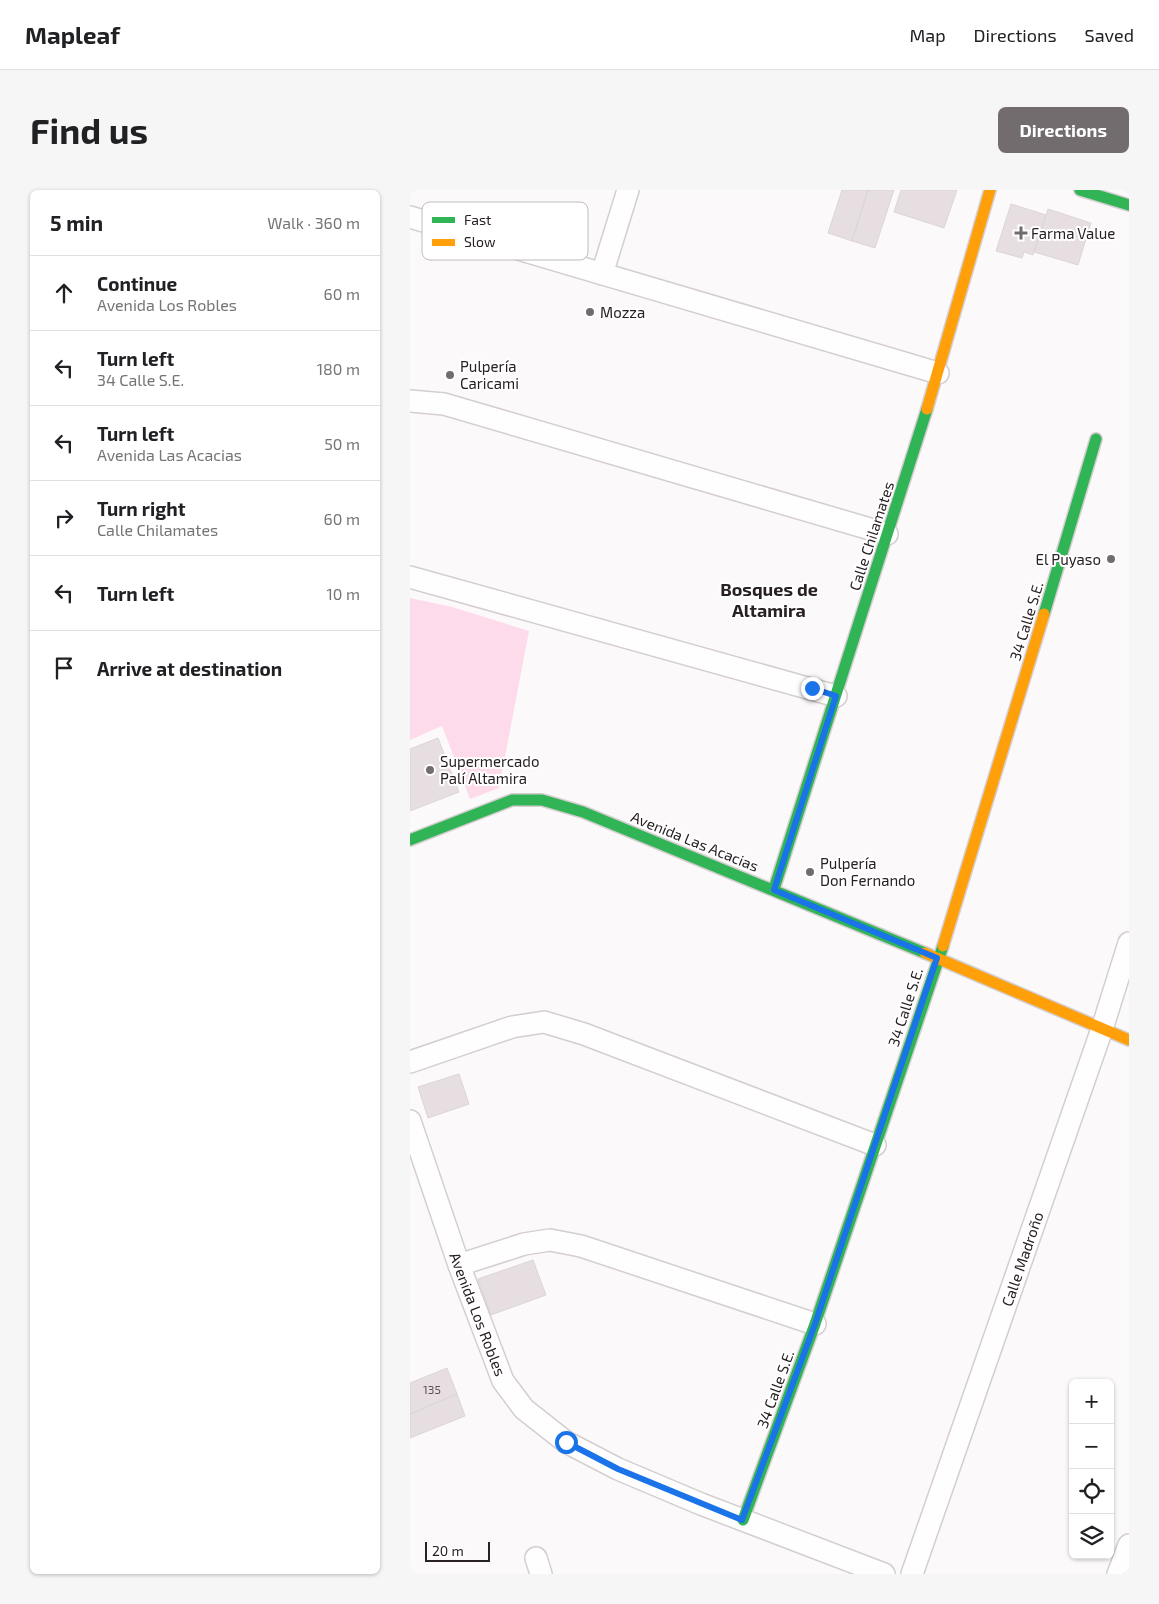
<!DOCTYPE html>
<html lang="en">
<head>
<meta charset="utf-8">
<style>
	body { margin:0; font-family:"Exo 2",sans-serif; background:#f6f6f6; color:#202124 }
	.controls { position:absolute; right:15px; bottom:15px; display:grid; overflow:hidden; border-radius:8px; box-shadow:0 1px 4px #0004 }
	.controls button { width:45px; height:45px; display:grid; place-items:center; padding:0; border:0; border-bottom:1px solid #e0e0e0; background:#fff; color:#202124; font:25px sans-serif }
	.scale { position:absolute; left:15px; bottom:12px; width:65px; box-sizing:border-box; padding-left:5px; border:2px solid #292024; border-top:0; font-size:14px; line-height:18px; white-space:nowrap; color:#292024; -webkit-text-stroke:4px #fff; paint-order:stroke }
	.stop { position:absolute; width:15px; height:15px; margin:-11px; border:4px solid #1a73e8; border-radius:50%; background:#fff }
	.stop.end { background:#1a73e8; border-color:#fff; box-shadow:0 1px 5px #0008 }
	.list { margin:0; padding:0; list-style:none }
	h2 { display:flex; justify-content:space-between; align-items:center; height:65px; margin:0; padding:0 20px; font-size:21px }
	h2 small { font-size:16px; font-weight:400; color:#757577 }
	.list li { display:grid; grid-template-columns:32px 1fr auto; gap:15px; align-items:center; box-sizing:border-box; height:75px; padding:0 20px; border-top:1px solid #e0e0e0 }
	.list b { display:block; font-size:19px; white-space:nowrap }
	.list p { margin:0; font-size:16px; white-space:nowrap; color:#757577 }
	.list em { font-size:16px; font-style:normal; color:#757577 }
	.icon { flex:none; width:28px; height:28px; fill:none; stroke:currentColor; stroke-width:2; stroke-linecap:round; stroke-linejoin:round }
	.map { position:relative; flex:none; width:719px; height:1384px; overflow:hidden; border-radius:8px }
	header { display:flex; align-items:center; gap:30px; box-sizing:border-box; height:70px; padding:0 25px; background:#fff; border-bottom:1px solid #e0e0e0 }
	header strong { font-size:24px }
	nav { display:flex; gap:28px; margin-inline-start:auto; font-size:18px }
	.intro { display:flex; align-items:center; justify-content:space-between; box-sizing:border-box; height:120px; padding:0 30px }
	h1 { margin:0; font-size:35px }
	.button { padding:12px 22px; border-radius:8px; background:#736c6f; color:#fff; font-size:18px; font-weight:700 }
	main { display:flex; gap:30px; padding:0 30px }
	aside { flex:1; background:#fff; border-radius:8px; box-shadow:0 1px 4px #0004 }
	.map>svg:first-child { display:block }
	.green { fill:#fedbea }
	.building { fill:#e7dee2; stroke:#dbd5d7 }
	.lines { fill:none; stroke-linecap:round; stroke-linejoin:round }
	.street-casing { stroke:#d4ced0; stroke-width:24 }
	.fast-casing { stroke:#d4ced0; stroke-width:14 }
	.slow-casing { stroke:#d4ced0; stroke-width:14 }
	.street { stroke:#fffefe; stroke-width:21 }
	.fast { stroke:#30b455; stroke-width:11 }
	.slow { stroke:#ff9f0a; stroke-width:11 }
	.route { stroke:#1a73e8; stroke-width:6 }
	.poi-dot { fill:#736c6f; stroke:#fff; stroke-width:2 }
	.labels { text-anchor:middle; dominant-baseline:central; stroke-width:4; stroke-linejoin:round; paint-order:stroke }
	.number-label { font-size:12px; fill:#5c5256 }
	.poi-label { font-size:15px; fill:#292024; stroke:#fff; text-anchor:start }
	.street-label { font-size:15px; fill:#292024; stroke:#fff }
	.quarter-label { font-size:18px; font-weight:bold; fill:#292024; stroke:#fff }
	.key { fill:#fff; stroke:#bfbcbd; stroke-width:1 }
	.key-label { font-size:14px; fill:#292024 }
</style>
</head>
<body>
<header>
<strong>Mapleaf</strong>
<nav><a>Map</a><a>Directions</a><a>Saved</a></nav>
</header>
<div class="intro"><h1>Find us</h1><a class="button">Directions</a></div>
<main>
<aside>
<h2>5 min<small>Walk · 360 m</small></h2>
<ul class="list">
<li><svg class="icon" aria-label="ahead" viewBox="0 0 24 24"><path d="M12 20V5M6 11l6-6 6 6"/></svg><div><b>Continue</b><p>Avenida Los Robles</p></div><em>60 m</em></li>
<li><svg class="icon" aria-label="left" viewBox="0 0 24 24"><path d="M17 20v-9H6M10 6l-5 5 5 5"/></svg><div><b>Turn left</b><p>34 Calle S.E.</p></div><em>180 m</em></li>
<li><svg class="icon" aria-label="left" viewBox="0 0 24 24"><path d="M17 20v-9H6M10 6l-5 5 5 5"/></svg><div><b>Turn left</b><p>Avenida Las Acacias</p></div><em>50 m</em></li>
<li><svg class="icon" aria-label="right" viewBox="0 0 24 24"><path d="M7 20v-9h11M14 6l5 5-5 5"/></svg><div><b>Turn right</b><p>Calle Chilamates</p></div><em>60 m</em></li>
<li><svg class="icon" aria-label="left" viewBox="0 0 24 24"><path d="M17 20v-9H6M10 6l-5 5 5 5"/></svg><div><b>Turn left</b></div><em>10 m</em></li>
<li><svg class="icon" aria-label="arrive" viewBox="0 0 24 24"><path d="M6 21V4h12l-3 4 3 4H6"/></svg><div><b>Arrive at destination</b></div></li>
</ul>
</aside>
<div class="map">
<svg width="719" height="1384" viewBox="0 0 719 1384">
	<rect width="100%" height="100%" fill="#fcf9fa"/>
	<path class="green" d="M0,408L42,417L119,441L89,598L60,609L32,536L0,550Z"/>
	<path class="building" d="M432,0H458L442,51L418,43Z
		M458,0H484L465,58L442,51Z
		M491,0H547L534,38L484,22Z
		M601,14L636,25L623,65L614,62L612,68L586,61Z
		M638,19L681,33L668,75L624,62Z
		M28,548L49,602L0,621V559Z
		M49,884L59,914L18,928L8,897Z
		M123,1070L136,1105L81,1125L68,1089Z
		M37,1178L47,1204L0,1224V1193Z
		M47,1204L55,1226L0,1248V1224Z"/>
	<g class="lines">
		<g class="street-casing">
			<path id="street" d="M0,27L528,183
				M192,84L218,0
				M0,211L34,214L477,344
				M0,387L426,506
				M0,872L102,837L134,832L174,844L465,955
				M0,931L49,1075L93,1191L114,1219L156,1252L208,1279L291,1314L474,1384
				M49,1075L114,1054L140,1050L171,1056L405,1134
				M126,1368L131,1384
				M502,1384L692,839L719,753
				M708,1384L719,1355"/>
		</g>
		<g class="fast-casing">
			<path id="fast" d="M670,0L719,15
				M634,424L686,249
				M0,650L102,610H132L173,622L515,763
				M364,699L517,219
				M333,1330L405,1134L533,756"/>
		</g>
		<g class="slow-casing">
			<path id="slow" d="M517,219L580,0
				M533,756L634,424
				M515,763L719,850"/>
		</g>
		<use href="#street" class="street"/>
		<use href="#fast" class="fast"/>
		<use href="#slow" class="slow"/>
	</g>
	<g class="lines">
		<path class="route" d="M156,1252L208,1279L332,1330L405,1134L527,768L364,700L426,506L402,498"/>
	</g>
	<g class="poi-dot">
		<path d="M608.5 35.5h5v5h5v5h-5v5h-5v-5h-5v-5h5z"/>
		<circle cx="180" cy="122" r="5"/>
		<circle cx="40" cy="185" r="5"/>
		<circle cx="701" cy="369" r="5"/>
		<circle cx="20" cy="580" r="5"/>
		<circle cx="400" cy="682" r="5"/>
	</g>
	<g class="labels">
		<g class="number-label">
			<text x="22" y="1199">135</text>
		</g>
		<g class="poi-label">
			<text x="621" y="43">Farma Value</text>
			<text x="190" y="122">Mozza</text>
			<text x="50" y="176">Pulpería<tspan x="50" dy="17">Caricami</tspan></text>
			<text x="691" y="369" text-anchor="end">El Puyaso</text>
			<text x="30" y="571">Supermercado<tspan x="30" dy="17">Palí Altamira</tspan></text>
			<text x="410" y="673">Pulpería<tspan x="410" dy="17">Don Fernando</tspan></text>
		</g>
		<g class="street-label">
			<text transform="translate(461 346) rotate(-72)">Calle Chilamates</text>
			<text transform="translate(616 431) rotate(-73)">34 Calle S.E.</text>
			<text transform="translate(285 651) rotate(22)">Avenida Las Acacias</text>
			<text transform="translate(495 817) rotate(-72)">34 Calle S.E.</text>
			<text transform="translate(612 1069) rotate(-71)">Calle Madroño</text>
			<text transform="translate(68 1124) rotate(69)">Avenida Los Robles</text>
			<text transform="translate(365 1199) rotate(-70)">34 Calle S.E.</text>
		</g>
		<g class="quarter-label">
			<text x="359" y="399">Bosques de<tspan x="359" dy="21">Altamira</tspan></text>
		</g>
	</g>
	<rect x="12" y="12" width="166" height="58" rx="8" class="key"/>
	<rect x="22" y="27" width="23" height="6" fill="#30b455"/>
	<rect x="22" y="49" width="23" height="7" fill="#ff9f0a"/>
	<g class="key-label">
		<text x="54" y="35">Fast</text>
		<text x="54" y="57">Slow</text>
	</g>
</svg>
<div class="controls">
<button>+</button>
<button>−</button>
<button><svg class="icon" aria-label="locate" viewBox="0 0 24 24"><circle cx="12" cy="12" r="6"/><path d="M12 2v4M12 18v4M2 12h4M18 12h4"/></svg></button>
<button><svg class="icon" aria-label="layers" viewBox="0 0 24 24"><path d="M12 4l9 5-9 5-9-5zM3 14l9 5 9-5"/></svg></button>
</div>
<div class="scale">20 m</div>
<div class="stop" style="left:156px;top:1252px"></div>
<div class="stop end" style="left:402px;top:498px"></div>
</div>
</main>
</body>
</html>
